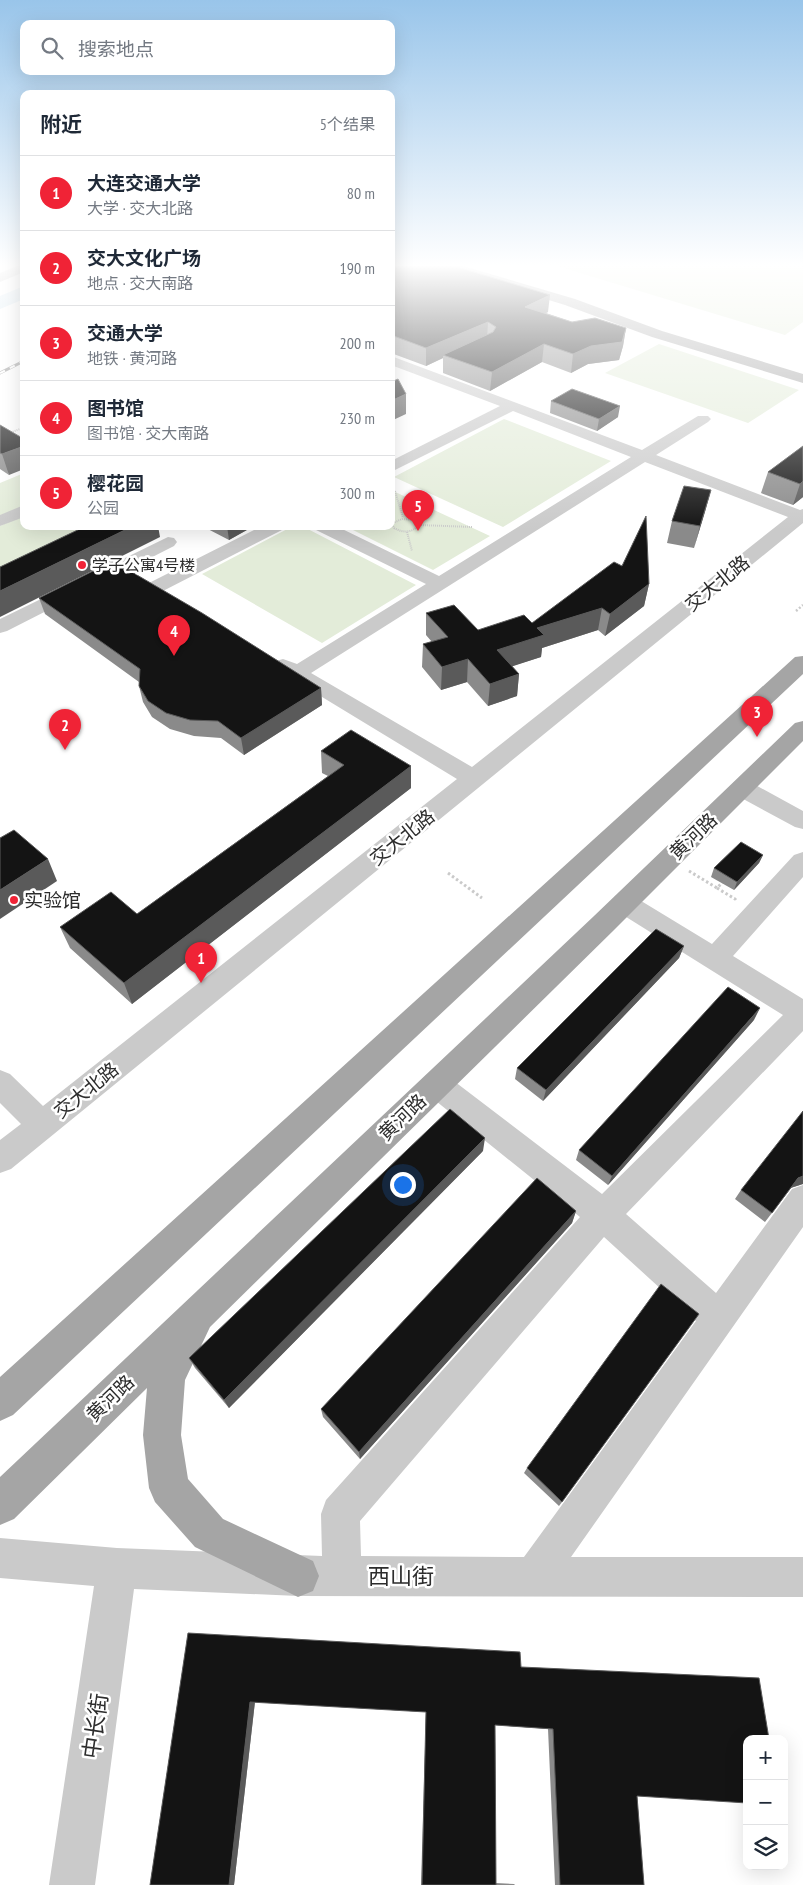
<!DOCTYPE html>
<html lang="zh">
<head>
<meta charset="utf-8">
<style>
	body { margin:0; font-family:"PT Sans Narrow","Noto Sans SC",sans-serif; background:#f2f2f3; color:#1f2937 }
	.controls { position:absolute; right:15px; bottom:15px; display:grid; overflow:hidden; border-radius:10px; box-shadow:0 5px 20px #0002 }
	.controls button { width:45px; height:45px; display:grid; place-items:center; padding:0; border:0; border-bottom:1px solid #e0e1e3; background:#fff; color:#1f2937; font:25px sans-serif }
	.you { position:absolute; left:402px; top:1184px; width:18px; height:18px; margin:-12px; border:4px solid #fff; border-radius:50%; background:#1a73e8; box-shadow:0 0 0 8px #1a73e833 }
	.badge { display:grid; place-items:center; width:32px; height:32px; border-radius:50%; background:#f02336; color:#fff; font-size:16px; font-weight:700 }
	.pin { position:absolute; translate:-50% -41px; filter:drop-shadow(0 1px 2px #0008) }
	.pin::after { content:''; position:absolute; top:26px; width:18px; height:15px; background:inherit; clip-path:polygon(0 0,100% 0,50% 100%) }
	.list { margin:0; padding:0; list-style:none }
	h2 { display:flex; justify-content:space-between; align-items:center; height:65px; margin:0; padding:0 20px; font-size:21px }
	h2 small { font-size:16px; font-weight:400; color:#747a83 }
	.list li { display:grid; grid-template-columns:32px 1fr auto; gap:15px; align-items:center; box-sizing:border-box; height:75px; padding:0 20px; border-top:1px solid #e0e1e3 }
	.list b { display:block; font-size:19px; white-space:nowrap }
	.list p { margin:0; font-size:16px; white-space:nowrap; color:#747a83 }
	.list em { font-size:16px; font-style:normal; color:#747a83 }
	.icon { flex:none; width:28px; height:28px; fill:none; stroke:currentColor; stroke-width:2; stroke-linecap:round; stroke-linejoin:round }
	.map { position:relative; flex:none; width:803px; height:1885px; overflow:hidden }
	.search { position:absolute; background:#fff; box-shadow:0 5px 20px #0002; left:20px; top:20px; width:375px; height:55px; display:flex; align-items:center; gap:12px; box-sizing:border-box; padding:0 18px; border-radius:10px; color:#747a83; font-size:19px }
	.panel { position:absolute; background:#fff; box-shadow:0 5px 20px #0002; left:20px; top:90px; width:375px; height:440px; border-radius:10px }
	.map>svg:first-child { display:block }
	.green { fill:#e3ecd9 }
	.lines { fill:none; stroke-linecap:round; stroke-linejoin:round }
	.river { fill:#c4deed; fill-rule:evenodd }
	.path-far2 { stroke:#cacaca; stroke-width:2; stroke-dasharray:1 1; stroke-linecap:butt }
	.path-far1 { stroke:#cacaca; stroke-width:2.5; stroke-dasharray:2 2; stroke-linecap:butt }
	.path { stroke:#cacaca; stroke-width:3; stroke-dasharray:2.5 2.5; stroke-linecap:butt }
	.minor { fill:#cacaca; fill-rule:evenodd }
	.major { fill:#a5a5a5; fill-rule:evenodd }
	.highway { fill:#949494; fill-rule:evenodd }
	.rail-casing { stroke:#828282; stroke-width:3 }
	.rail { stroke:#fff; stroke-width:2; stroke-dasharray:5.5; stroke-linecap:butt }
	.wall { fill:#8a8a8a }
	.shaded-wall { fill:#5a5a5a }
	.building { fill:#141414; stroke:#5a5a5a }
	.poi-dot { fill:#f02336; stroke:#fff; stroke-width:2 }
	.labels { text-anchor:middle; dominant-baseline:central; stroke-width:5; stroke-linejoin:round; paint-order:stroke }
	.far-poi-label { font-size:16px; fill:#2d2d2d; stroke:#fff; text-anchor:start }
	.street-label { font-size:19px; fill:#2d2d2d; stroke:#fff }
	.poi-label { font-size:19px; fill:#2d2d2d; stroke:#fff; text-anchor:start }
	.near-street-label { font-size:22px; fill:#2d2d2d; stroke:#fff }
</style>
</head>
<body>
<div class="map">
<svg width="803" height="1885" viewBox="0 0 803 1885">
	<rect width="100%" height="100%" fill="#fff"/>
	<path class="green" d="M557,266H803V322L785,335Z
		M659,344L799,390L748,423L605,373Z
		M504,419L611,461L503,527L394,477Z
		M24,473V506L0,516V483Z
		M391,490L490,536L433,570L345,526H391Z
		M24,515V526H88L0,568V526Z
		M293,526H302L416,585L322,643L202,574Z"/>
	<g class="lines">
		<path class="river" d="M24,286V299L0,309V296Z"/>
		<path class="path-far2" d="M9,433L23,428
			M395,491L403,518
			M391,524L402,519L415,520L419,525C412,533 403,533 394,528L392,524
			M419,525L472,527
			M407,532L412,551"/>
		<path class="path-far1" d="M796,611L803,605"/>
		<path class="path" d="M689,871L717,888L723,882
			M448,873L482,898
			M717,888L735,899L737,897"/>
		<path class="minor" d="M391,356L642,450L698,416H708L711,419L708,422L656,455L800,510L803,509V523L11,1169L0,1173V1140L21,1124L0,1103V1070L10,1074L43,1106L457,779L276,669L273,665L276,661L283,659L297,664L426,584L316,530L313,526H336L439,576L631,457L513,411L391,472V461L500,406L391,365ZM645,462L788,517L472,767L311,673Z
			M24,505V517L0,526V515Z
			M262,526H285L282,530L161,592L154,594L147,592L145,588L147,584Z
			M168,537L174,538L177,542L174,546L7,631L0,633V619Z
			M742,780L750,782L803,811V829L795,827L734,794L731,788L734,782Z
			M803,852V877L733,956L803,999V1031L626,1214L716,1293L792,1189L803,1185V1227L571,1557H803V1597L298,1596L134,1589L95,1885H49L94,1586L0,1578V1538L117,1548L322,1556L321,1514L326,1500L580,1217L426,1093L421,1084L426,1075L436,1071L446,1075L602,1194L783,1015L615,910L611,903L615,896L624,893L633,896L712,944L794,855ZM604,1237L696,1321L524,1557L361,1556L360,1521Z"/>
		<path class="major" d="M445,266H463L575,299L662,331L803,374V383L652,337L565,305L447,269Z
			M803,656V674L13,1415L0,1421V1377L795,657Z
			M803,721V741L613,931L210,1327L185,1380L181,1435L188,1479L223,1519L313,1561L319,1576L313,1591L298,1597L195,1547L155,1502L149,1488L143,1435L147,1388L14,1519L0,1525V1477L594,916L795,723Z"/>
		<path class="highway" d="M17,266H24V272L0,282V273Z"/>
		<g class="rail-casing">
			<path id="rail" d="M0,373L24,361"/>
		</g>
		<use href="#rail" class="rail"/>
	</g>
	<path class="wall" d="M391,266L548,312L546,313L572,322L626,328L623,346L619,360L588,364L571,373L542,362L490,391L443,373V358L426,366L391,353Z
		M551,401L618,417L597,431L550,413Z
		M0,425L9,475L0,469Z
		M803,446V497L793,505L761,493L768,472Z
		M711,490L694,548L667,543L672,521Z
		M202,526H254L229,540Z
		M649,584L644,606L605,636L598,630L542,648L541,657L512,666L519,674L517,696L488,706L467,682L441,690L422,667L423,644L432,642L426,635V613L478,630L532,623Z
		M39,598L321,688L322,705L244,755L221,738L194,736L170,729L152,717L143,702L139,686V682L45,614Z
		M321,751L411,766V788L132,1004L70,948L60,927L137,914L328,776L322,773Z
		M763,855L759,863L734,890L711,877L714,868Z
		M684,946L679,958L543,1101L515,1079L517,1068Z
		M754,1020L608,1185L576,1160L579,1150Z
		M483,1151L229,1408L195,1368L189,1358Z
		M803,1184L791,1188L765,1222L735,1199L741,1190Z
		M576,1211L572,1223L360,1459L323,1417L321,1409Z
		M527,1468L562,1502L559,1506L524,1473Z
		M188,1633L521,1667L637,1796L644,1885H555L548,1729L495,1725L496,1883L514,1884L515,1885H421L426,1712L255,1702L234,1885H150Z"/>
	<path class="shaded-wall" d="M550,295L548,312L523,324L525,307Z
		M488,322L487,339L443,355V358L426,366V348Z
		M626,328L623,346L619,360L588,364L571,373L573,354Z
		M544,344L542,362L490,391L492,372Z
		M406,394V414L391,421V401Z
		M620,406L618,417L597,431L599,419Z
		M24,446V469L9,475L2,454Z
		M803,481V497L793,505L800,484Z
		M711,490L705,512L694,548L700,526Z
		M133,526H158L160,537L0,617V591Z
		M227,526H254L229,540Z
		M649,584L644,606L605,636L610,614Z
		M602,608L598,630L542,648L541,657L495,672L497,650L537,628Z
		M468,659L467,682L441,690L442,667Z
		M519,674L517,696L488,706L490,684Z
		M321,688L322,705L244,755L241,738Z
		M411,766V788L132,1004L124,983Z
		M763,855L759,863L734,890L737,882Z
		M48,859L57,881L0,919V890Z
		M684,946L679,958L543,1101L546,1090Z
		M760,1008L754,1020L608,1185L612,1176Z
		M485,1138L483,1151L229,1408L224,1400Z
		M803,1176V1184L790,1188L798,1178Z
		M576,1211L572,1223L360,1459L359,1452Z
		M255,1701L234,1885H229L250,1702Z"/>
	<path class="building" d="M391,266H454L550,295L525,307L572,322L595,318L626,328L622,342L591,346L573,354L544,344L492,372L443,355L493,332L496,327L488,322L426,348L391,335Z
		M398,379L406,394L391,401V382Z
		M572,389L620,406L599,419L551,401Z
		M0,425L24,439V446L2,454L0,453Z
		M803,446V481L800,484L768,472Z
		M684,486L711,490L700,526L672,521Z
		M646,516L649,584L610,614L602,608L537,628L544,635L497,650L519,674L490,684L468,659L442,667L423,644L448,637L426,613L454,605L478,630L524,615L532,623L614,562L622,566Z
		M86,526H133L0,591V567Z
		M113,561L202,613L321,688L241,738L218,721L190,720L166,713L148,701L139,686L140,669L39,598Z
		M351,730L411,766L124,983L60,927L111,892L137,914L344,765L321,751Z
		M14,830L48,859L0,890V838Z
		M741,842L763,855L737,882L714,868Z
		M656,929L684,946L546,1090L517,1068Z
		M728,987L760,1008L612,1176L579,1150Z
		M450,1109L485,1138L224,1400L189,1358Z
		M803,1111V1176L798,1178L772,1213L741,1190Z
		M537,1178L576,1211L359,1452L321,1409Z
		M661,1284L699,1314L562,1502L527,1468Z
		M188,1633L520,1652L521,1667L759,1678L769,1739H747V1803L637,1796L644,1885H560L553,1729L495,1725L496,1885H422L426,1712L250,1702L229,1885H150Z"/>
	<linearGradient id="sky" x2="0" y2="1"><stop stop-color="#99c5ea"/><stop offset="0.5" stop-color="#fff"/><stop offset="1" stop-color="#fff" stop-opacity="0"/></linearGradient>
	<rect width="803" height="530" fill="url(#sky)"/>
	<g class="poi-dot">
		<circle cx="82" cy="565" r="5"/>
		<circle cx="14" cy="900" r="5"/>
	</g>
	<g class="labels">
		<g class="far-poi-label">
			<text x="92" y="565">学子公寓4号楼</text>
		</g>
		<g class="street-label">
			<text transform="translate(717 583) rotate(-39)">交大北路</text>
			<text transform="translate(693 836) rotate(-44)">黄河路</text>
			<text transform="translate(402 837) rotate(-39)">交大北路</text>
			<text transform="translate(86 1090) rotate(-39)">交大北路</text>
			<text transform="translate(402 1117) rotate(-44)">黄河路</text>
			<text transform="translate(110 1398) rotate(-44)">黄河路</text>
		</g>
		<g class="poi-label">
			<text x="24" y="900">实验馆</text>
		</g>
		<g class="near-street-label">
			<text x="401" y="1576">西山街</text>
			<text transform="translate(95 1726) rotate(-82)">中长街</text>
		</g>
	</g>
</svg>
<div class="controls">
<button>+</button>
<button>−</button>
<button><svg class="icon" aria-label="layers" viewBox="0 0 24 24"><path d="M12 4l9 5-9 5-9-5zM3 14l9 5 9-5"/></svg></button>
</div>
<div class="you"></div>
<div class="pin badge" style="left:201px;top:983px">1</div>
<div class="pin badge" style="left:65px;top:750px">2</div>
<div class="pin badge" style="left:757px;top:737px">3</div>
<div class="pin badge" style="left:174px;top:656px">4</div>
<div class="pin badge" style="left:418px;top:531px">5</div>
<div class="search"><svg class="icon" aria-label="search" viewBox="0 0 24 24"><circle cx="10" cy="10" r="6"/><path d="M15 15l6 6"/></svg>搜索地点</div>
<section class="panel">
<h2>附近<small>5个结果</small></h2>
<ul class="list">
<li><span class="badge">1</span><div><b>大连交通大学</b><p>大学 · 交大北路</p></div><em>80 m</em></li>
<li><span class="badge">2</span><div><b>交大文化广场</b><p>地点 · 交大南路</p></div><em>190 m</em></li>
<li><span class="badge">3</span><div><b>交通大学</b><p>地铁 · 黄河路</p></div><em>200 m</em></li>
<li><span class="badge">4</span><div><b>图书馆</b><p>图书馆 · 交大南路</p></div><em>230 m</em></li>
<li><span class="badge">5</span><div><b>樱花园</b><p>公园</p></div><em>300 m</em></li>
</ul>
</section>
</div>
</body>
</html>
